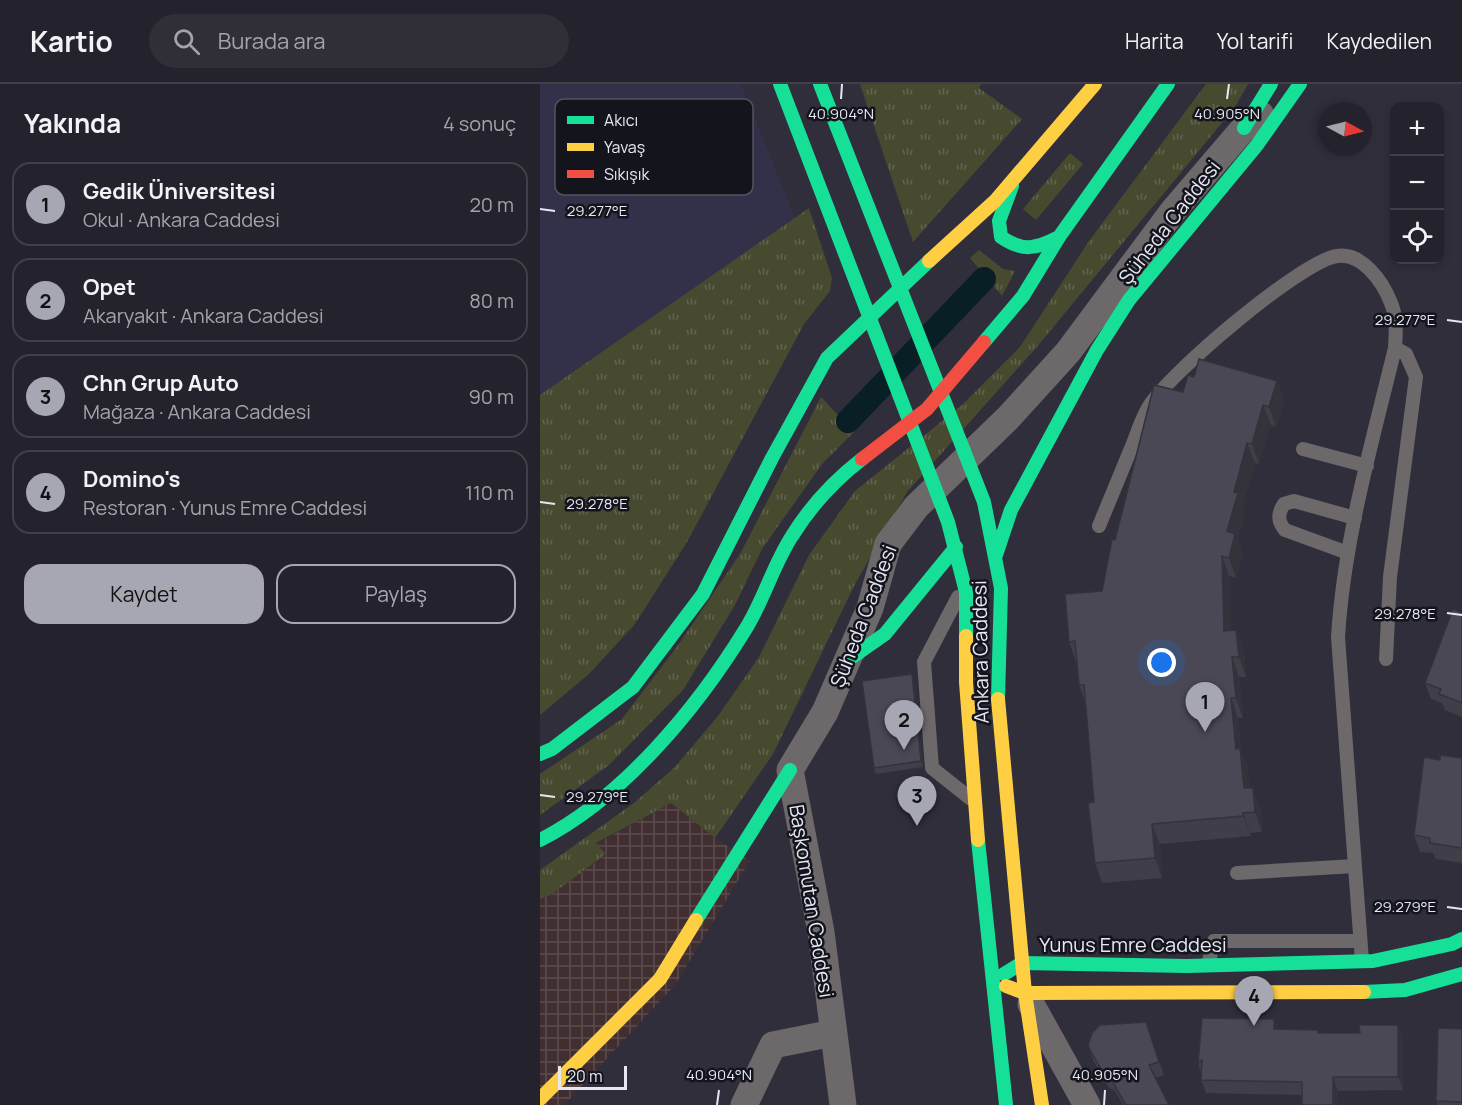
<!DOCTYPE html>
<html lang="tr">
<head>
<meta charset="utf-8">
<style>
	body { margin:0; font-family:Manrope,sans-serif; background:#302f38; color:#f1f3f6 }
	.controls { position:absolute; right:18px; top:18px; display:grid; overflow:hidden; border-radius:12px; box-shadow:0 3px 9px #0003 }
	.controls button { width:54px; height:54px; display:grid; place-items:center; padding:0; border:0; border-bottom:2px solid #413f48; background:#24222c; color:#f1f3f6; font:30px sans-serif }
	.compass { position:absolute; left:778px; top:18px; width:54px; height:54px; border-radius:50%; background:#24222c; box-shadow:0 3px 9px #0003; rotate:97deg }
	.scale { position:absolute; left:18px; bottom:15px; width:69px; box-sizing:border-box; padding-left:6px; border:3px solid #e7e7f4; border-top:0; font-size:16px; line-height:21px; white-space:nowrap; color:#e7e7f4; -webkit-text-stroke:4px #14141d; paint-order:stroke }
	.you { position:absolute; left:622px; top:579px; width:21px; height:21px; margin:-15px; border:4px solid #fff; border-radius:50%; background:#1a73e8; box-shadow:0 0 0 9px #1a73e833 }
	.badge { display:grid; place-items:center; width:39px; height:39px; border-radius:50%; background:#a7a6b3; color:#111; font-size:20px; font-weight:700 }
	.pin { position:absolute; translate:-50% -50px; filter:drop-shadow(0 2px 3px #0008) }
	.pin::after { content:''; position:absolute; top:32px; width:21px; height:18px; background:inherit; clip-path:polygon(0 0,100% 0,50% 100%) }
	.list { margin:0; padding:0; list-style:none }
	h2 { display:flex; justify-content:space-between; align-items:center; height:78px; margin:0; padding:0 24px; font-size:26px }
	h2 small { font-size:20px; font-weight:400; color:#a3a4a9 }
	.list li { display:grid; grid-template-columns:39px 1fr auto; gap:18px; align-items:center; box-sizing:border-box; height:84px; margin:0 12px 12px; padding:0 12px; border:2px solid #413f48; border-radius:18px }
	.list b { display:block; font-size:22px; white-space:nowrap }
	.list p { margin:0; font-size:20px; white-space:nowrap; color:#a3a4a9 }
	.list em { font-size:20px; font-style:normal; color:#a3a4a9 }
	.actions { display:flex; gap:12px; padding:18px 24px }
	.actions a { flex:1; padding:14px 0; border:2px solid #a7a6b3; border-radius:18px; text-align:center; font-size:21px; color:#a7a6b3 }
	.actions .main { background:#a7a6b3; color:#111 }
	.icon { flex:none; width:33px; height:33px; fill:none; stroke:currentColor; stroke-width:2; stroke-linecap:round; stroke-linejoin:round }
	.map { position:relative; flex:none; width:922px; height:1021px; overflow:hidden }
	header { display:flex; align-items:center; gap:36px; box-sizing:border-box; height:84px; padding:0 30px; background:#24222c; border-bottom:2px solid #413f48 }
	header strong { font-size:28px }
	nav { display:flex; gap:33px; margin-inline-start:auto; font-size:21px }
	.search { width:420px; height:54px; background:#302f38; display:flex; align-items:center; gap:15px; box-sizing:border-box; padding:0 21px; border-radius:33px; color:#a3a4a9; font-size:22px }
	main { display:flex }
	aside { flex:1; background:#24222c }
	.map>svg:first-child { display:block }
	.built { fill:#33314a }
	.industrial { fill:url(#industrial-grid) }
	.grass { fill:url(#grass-tufts) }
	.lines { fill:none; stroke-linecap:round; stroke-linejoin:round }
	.canal { stroke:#091f26; stroke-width:24 }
	.lane { stroke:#6d696b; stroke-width:14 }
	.street { stroke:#6d696b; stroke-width:27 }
	.fast { stroke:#16e098; stroke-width:14 }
	.slow { stroke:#ffcf43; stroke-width:14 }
	.jam { stroke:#f24e42; stroke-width:14 }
	.wall { fill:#403e48 }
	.shaded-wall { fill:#34323b }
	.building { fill:#4a4854; stroke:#34323b; stroke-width:1.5 }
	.ticks { fill:none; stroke:#e7e7f4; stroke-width:2 }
	.labels { text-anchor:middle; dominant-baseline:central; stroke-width:5; stroke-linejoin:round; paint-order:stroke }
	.street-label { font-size:20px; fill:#e7e7f4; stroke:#14141d }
	.key { fill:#14141d; stroke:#53535e; stroke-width:1.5 }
	.key-label { font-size:16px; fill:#e7e7f4 }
	.ticks-label { font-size:15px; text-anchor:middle; fill:#e7e7f4; stroke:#14141d; stroke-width:5; stroke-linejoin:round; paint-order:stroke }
</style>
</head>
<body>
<header>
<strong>Kartio</strong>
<div class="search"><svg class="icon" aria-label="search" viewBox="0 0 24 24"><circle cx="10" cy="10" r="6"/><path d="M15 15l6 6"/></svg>Burada ara</div>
<nav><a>Harita</a><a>Yol tarifi</a><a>Kaydedilen</a></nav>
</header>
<main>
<aside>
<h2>Yakında<small>4 sonuç</small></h2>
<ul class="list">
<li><span class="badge">1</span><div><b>Gedik Üniversitesi</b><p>Okul · Ankara Caddesi</p></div><em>20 m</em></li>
<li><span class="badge">2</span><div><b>Opet</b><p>Akaryakıt · Ankara Caddesi</p></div><em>80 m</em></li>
<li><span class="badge">3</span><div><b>Chn Grup Auto</b><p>Mağaza · Ankara Caddesi</p></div><em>90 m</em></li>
<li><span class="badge">4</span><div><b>Domino's</b><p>Restoran · Yunus Emre Caddesi</p></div><em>110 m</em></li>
</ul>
<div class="actions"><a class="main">Kaydet</a><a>Paylaş</a></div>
</aside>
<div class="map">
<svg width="922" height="1021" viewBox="0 0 922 1021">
	<defs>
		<pattern id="industrial-grid" width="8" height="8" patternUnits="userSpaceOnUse" patternTransform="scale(1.5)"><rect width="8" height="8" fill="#402e30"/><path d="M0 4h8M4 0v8" fill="none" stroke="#5c4c4f"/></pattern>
		<pattern id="grass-tufts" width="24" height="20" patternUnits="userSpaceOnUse" patternTransform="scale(1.5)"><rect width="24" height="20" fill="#484a30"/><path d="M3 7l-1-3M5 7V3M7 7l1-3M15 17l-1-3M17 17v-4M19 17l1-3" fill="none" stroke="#62644f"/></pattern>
	</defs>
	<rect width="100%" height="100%" fill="#302e3a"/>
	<path class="built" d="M0,0H201L255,134L0,311Z"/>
	<path class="industrial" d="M131,719L175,754L210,777L135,901L24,1021H0V815L11,811L66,771L56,760Z"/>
	<path class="grass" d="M320,0H441L439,4L482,35L373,158Z
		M666,0H708L695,23L496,264L367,408L314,502L233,670L175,754L131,719L56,759L66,770L11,811L0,815V786L94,719L135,683L178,632L219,573L269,471L315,407L422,321L480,263L549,157Z
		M530,69L543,80L496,136L483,125Z
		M269,124L292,194L290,207L264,240L147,458L95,540L49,590L0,631V311Z
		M439,166L463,185L475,187L462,212L430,174Z
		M281,313L314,348L282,380L222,465L195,521L143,606L69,681L0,731V690L82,635L136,564L200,470Z"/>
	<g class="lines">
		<path class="canal" d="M308,337L444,195"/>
		<path class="lane" d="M763,365L827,382
			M559,442C570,415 581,389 592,362C597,350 601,336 608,324C627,291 761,177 797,172C822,168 843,198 851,219C857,233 856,248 855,264C832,359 804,455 798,553L822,877
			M808,469L745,446C737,437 738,429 744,420L754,417L815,434
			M418,513L384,578L392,684L431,715
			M846,575L850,493L876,293L866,270L855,264
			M697,789L815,782
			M668,881L674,857H820"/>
		<path class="street" d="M491,920L547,1021
			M204,1021L233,961L293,949
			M303,1021L281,848L250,686L285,628L330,524L348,460L376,423L468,334L528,268L633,127L704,44L721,31"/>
		<path class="fast" d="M240,0L408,438L426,508V552
			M280,0L444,418L461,504L458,615
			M704,44L731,0
			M472,102L459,137L461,153C483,168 496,165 519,153
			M444,258L483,212L519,153L628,0
			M456,471L471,426L557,266L589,216L717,61L760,0
			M308,576L345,550L416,463
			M0,670L12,665L93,603L163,510L232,374L287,274L389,177
			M0,756C83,714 157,624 205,546C224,516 233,481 252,452C270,423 296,395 322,375
			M438,756L466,1021
			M156,836L250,686
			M464,890L482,879L647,882L833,877L912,860L922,855
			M824,908L865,906L922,890"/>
		<path class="slow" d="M389,177L455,117L555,0
			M426,552V598L438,756
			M458,615L485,909L502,1021
			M466,902L485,909L824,908
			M0,1015L120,895L156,836"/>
		<path class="jam" d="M322,375L387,325L444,258"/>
	</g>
	<path class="wall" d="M654,293L737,297L744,317L736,343L731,341L719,380L715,379L703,421L705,429L698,456L703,470L696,494L689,492L691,546H696L704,566L706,593H699L703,634H698L701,667L708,684L709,704L720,724L722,748L710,749L711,752L620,760L622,794L562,799L555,779L554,718L546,621L539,601L536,578L529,558L562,507L575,456L643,308Z
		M922,529V633L905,626L902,619L891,615L885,599Z
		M374,596L383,683L336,690L334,684Z
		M922,674V779L896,775L893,769L880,768L874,751L900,676Z
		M662,934L738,946L863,954V1006L798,1007V1021H762V1011L666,1009L661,996V989L658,979Z
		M606,938L624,991L615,994L629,1021H583L575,1007L568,1003L553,976L548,962Z
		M922,945V1021H898L896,1017Z"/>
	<path class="shaded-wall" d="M737,297L744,317L736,343L729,323Z
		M723,321L731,341L719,380L712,360Z
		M707,359L715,379L703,421L705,429L698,456L703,470L696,494L689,474L687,447L694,408Z
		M682,472L689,492L692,567L684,547Z
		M696,546L704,566L706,593L699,573Z
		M692,573L699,593L703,634L696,614Z
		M372,590L374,596L383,683L381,677Z
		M691,614L698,634L701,667L708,684L711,724L704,704L696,665Z
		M713,704L720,724L722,748L715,728Z
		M703,729L710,749L711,752L703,732Z
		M612,740L620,760L622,794L615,774Z
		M734,935L739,949L734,945Z
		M858,941L863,954V1006L858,993Z
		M793,993L798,1007V1021H793Z"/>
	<path class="building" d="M659,275L737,297L729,323L723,321L712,360L707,359L694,408L698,409L687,447L695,450L689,474L682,472L684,547L696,546L699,573H692L696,614H691L696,665L700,664L704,704H713L715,728L703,729V732L612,740L615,774L555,779L548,719L554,718L544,601H539L535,557L529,558L525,510L562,507L572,455L575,456L614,301L643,308L648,291L654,293Z
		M913,525L922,529V619L899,610L901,605L885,599Z
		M372,590L381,677L334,684L322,597Z
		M900,671L922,674V764L890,759V754L874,751L884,673L900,676Z
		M662,934L734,935V945L778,946V949H820L819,941H858V993H793V1021H762V998L661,996L662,976L658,979Z
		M606,938L619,978L609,981L629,1021H586L570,993L563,989L548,962L552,949L560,941Z
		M898,944L922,945V1018L896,1017Z"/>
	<path class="ticks" d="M301,15L302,0M687,15L689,0M0,125L15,127M907,236L922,238M0,418L15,420M907,529L922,531M0,711L15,713M907,823L922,825M177,1021L179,1006M564,1021L565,1006"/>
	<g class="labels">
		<g class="street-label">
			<text transform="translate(629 138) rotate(-52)">Şüheda Caddesi</text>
			<text transform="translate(323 532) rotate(-69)">Şüheda Caddesi</text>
			<text transform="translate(440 568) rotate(-91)">Ankara Caddesi</text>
			<text transform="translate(272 817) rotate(81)">Başkomutan Caddesi</text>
			<text x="593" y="860">Yunus Emre Caddesi</text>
		</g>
	</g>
	<rect x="15" y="15" width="198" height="96" rx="9" class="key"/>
	<rect x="27" y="32" width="27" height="8" fill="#16e098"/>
	<rect x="27" y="59" width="27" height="8" fill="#ffcf43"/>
	<rect x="27" y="86" width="27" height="8" fill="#f24e42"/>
	<g class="key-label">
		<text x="64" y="42">Akıcı</text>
		<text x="64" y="69">Yavaş</text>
		<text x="64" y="96">Sıkışık</text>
	</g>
	<g class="ticks-label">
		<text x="301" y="35">40.904°N</text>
		<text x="687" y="35">40.905°N</text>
		<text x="57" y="132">29.277°E</text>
		<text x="865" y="241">29.277°E</text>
		<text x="57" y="425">29.278°E</text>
		<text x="865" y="535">29.278°E</text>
		<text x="57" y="718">29.279°E</text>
		<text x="865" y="828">29.279°E</text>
		<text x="179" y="996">40.904°N</text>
		<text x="565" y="996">40.905°N</text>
	</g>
</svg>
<div class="controls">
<button>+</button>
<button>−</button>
<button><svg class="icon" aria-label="locate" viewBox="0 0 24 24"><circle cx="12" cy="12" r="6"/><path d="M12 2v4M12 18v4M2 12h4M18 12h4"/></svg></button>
</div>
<svg class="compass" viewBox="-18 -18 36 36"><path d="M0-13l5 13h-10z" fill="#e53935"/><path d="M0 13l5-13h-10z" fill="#a3a4a9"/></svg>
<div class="scale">20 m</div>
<div class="you"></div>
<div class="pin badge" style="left:665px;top:648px">1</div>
<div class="pin badge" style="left:364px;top:666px">2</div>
<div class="pin badge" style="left:377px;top:742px">3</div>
<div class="pin badge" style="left:714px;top:942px">4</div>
</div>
</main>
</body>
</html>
